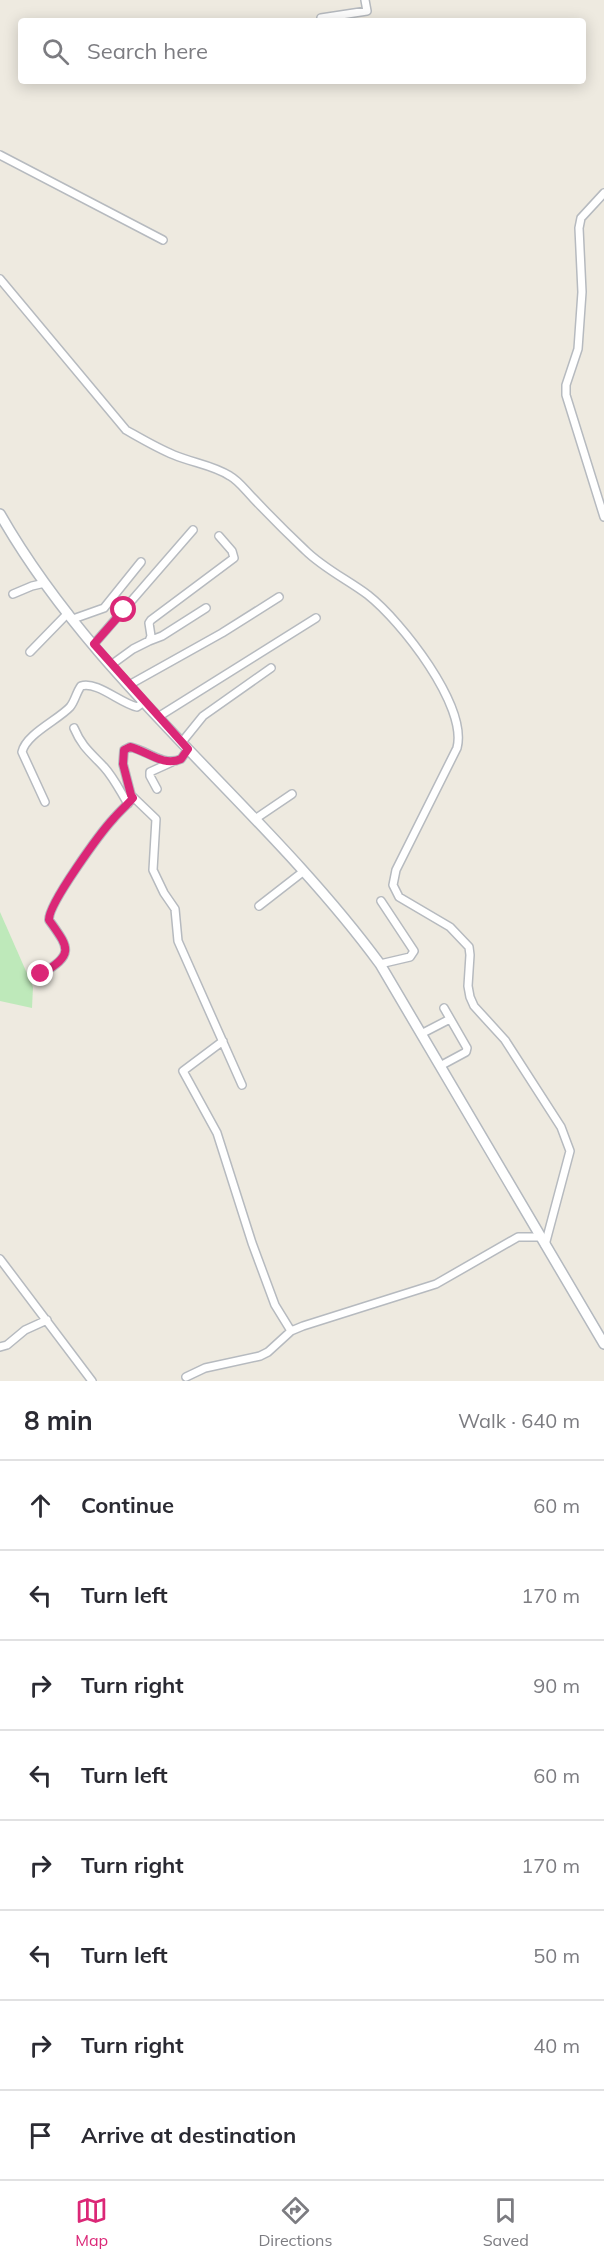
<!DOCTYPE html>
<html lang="en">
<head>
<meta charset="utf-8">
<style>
	body { margin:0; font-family:Mulish,sans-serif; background:#f7f7f7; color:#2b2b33 }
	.stop { position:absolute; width:18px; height:18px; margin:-14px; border:4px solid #db2777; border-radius:50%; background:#fff }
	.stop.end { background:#db2777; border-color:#fff; box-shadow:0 2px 6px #0008 }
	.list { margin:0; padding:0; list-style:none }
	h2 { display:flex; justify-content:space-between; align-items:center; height:78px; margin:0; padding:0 24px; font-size:26px }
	h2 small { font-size:20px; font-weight:400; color:#7c7c81 }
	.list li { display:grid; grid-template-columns:39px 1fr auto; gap:18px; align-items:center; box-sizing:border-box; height:90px; padding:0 24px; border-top:2px solid #e1e1e2 }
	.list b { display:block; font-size:22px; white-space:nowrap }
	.list em { font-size:20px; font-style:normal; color:#7c7c81 }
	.icon { flex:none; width:33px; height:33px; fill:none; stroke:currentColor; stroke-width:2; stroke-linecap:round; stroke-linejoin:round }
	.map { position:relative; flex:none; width:604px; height:1381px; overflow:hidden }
	.search { position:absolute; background:#fff; box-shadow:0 3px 15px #0003; left:18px; right:18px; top:18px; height:66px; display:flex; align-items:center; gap:15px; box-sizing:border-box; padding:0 21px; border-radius:6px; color:#7c7c81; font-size:22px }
	.sheet { height:798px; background:#fff }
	nav { display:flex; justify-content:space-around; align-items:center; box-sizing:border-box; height:84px; border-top:2px solid #e1e1e2; background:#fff; font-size:16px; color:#7c7c81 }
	nav a { display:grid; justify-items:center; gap:3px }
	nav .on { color:#db2777 }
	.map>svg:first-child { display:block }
	.green { fill:#bee9ba }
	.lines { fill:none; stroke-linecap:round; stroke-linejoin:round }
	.minor-casing { stroke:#b6babf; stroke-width:10 }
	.secondary-casing { stroke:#b4b9bf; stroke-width:12 }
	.minor { stroke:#fff; stroke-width:7 }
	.secondary { stroke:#fff; stroke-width:9 }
	.route { stroke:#db2777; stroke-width:8 }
</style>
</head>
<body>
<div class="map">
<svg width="604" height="1381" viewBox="0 0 604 1381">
	<rect width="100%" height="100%" fill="#eeeae0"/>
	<path class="green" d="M0,912L33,987L32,1008L0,1001Z"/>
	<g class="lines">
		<g class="minor-casing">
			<path id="minor" d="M321,18L367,11L365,0
				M0,155L163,240
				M604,193L581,218L579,228L582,292L578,349L566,385V395L604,517
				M0,279L126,430C142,439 157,448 174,455C193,463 213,465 230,476C239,481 246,491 253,498C270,516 287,533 305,550C323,568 348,580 368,595C401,621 468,706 457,748L396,870L393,885L399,897L450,927L469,947L470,955L468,986L470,997L474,1006L505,1040L561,1127L570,1151L545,1245
				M13,594L32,586L45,583
				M73,619L104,608L141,562
				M149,641L162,636L206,608
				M94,644L193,530
				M30,652L68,613
				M111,665L133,649L149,641L151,636L149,623L151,620L234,558L232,551L219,536
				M129,685L222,633L279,597
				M158,717L316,618
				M74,728C82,747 91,753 104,767C114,778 120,791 128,804
				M182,742L203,716L271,668
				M188,749L181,759C163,767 147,750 130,747L124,750L123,764L131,795L156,819L153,870L164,893L175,909L178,941L242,1085
				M157,789L150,776V772L172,762
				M45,802L22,752C26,734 58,720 70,707C75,701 76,693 81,686C97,681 120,703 137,707L144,702
				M255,819L292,794
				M259,906L304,871
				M380,964L410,957L414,951L381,901
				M41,974C76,954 68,947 49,920C48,904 101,832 114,818C120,811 127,805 133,798
				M421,1034L450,1019
				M223,1041L183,1071L217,1133L252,1243L275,1305L291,1331
				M440,1066L466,1052L467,1048L444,1008
				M0,1259L92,1381
				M0,1347L7,1345L25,1330L47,1320
				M186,1377L205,1368L260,1356L268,1352L291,1331L303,1326L436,1284L518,1237H540"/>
		</g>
		<g class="secondary-casing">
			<path id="secondary" d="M0,514C98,686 264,806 380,964L604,1344"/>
		</g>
		<use href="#minor" class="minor"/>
		<use href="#secondary" class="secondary"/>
	</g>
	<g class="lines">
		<path class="route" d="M41,974C76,954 68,947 49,920C48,904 101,832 114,818C120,811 127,805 133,798L131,795L123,764L124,750L130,747C147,751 163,767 181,759L188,749L94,644L124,610"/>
	</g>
</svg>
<div class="stop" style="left:124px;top:610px"></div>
<div class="stop end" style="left:41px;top:974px"></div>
<div class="search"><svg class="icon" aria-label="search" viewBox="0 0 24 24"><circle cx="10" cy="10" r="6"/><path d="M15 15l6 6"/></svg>Search here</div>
</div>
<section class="sheet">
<h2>8 min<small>Walk · 640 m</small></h2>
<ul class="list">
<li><svg class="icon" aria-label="ahead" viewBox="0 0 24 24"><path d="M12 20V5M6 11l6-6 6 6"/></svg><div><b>Continue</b></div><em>60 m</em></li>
<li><svg class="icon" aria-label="left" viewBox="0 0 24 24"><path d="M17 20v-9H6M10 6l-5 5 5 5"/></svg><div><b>Turn left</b></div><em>170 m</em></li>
<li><svg class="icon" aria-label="right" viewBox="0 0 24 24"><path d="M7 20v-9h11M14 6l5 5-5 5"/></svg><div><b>Turn right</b></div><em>90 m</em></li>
<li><svg class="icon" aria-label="left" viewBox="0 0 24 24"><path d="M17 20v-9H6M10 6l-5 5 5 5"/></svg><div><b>Turn left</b></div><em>60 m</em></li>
<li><svg class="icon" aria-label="right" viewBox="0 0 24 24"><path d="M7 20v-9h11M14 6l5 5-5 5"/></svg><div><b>Turn right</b></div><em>170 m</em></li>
<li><svg class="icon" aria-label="left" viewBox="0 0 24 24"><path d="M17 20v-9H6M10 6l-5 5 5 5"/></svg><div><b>Turn left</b></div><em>50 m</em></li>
<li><svg class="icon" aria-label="right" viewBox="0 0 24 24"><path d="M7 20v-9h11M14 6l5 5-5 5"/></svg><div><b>Turn right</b></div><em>40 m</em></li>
<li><svg class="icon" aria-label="arrive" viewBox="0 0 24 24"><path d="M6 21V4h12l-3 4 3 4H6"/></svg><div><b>Arrive at destination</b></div></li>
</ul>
</section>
<nav>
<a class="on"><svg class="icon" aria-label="map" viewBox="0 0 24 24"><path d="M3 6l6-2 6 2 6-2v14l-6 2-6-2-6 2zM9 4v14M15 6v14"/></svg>Map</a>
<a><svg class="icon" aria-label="directions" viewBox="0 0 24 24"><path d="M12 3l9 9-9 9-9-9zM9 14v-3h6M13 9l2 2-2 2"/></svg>Directions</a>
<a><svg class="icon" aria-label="saved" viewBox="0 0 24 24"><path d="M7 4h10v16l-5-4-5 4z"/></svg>Saved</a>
</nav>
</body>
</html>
